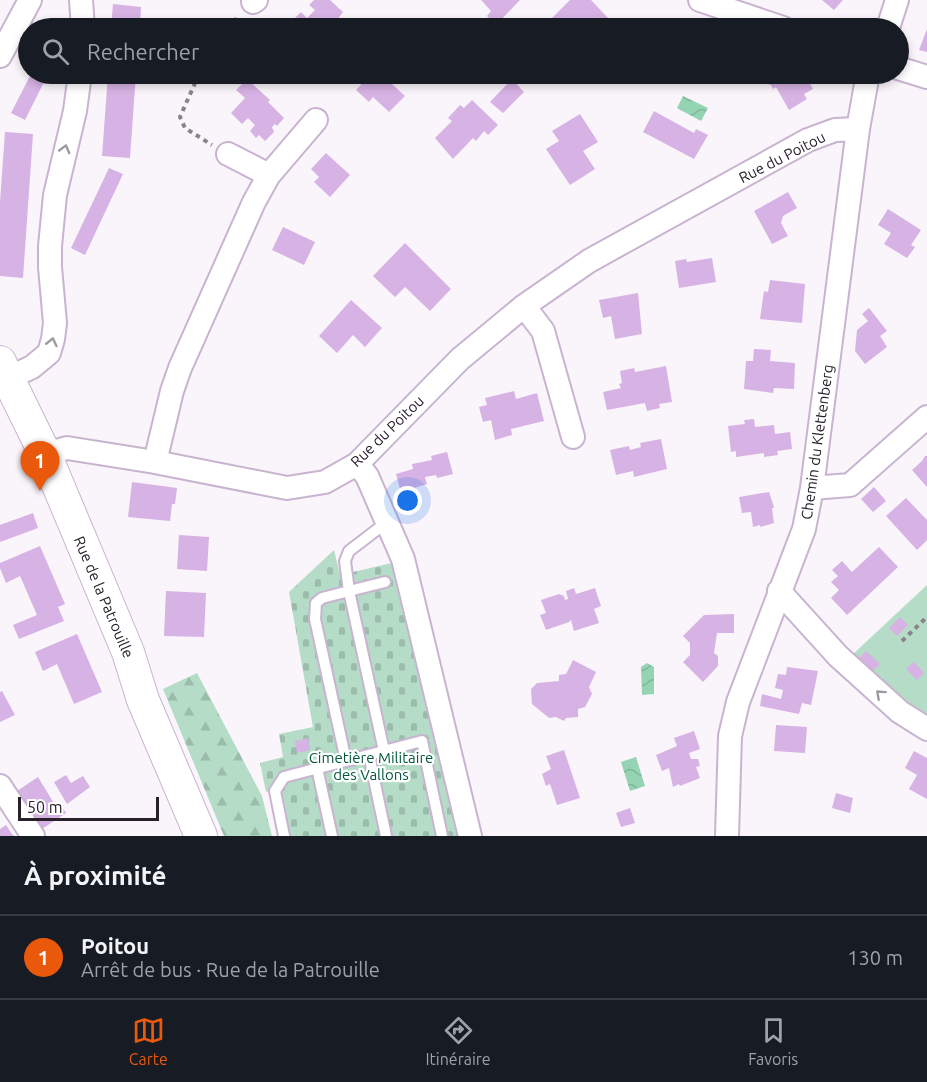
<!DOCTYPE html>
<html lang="fr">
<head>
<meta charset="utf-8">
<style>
	body { margin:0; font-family:Ubuntu,sans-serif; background:#20242c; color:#f1f3f6 }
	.scale { position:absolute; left:18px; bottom:15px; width:141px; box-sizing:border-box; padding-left:6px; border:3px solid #28202b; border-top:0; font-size:16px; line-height:21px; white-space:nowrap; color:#28202b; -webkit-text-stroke:4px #fff; paint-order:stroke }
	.you { position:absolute; left:408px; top:501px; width:21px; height:21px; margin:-15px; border:4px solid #fff; border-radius:50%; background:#1a73e8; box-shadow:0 0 0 9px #1a73e833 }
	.badge { display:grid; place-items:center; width:39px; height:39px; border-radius:50%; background:#ea580c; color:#fff; font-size:20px; font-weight:700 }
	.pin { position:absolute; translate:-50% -50px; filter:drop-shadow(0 2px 3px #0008) }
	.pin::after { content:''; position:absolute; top:32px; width:21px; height:18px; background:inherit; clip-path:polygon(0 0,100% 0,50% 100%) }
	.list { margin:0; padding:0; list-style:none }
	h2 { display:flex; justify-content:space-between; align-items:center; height:78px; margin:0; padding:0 24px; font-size:26px }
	h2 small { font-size:20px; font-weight:400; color:#9ea1a6 }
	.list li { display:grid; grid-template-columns:39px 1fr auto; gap:18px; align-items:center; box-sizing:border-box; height:84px; padding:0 24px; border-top:2px solid #363941 }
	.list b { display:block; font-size:22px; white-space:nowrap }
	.list p { margin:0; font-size:20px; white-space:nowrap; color:#9ea1a6 }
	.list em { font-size:20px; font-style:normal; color:#9ea1a6 }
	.icon { flex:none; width:33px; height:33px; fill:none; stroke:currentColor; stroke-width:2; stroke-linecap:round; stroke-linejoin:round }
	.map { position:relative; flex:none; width:927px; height:836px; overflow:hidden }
	.search { position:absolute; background:#171b24; box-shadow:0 3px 9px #0003; left:18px; right:18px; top:18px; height:66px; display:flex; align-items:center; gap:15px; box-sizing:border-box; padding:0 21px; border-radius:33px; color:#9ea1a6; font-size:22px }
	.sheet { height:162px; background:#171b24 }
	nav { display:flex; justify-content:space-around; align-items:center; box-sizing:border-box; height:84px; border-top:2px solid #363941; background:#171b24; font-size:16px; color:#9ea1a6 }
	nav a { display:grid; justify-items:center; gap:3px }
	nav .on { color:#ea580c }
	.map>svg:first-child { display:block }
	.forest { fill:url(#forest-firs) }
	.cemetery { fill:url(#cemetery-stones) }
	.garden { fill:#b4dcc7 }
	.water { fill:url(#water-waves) }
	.building { fill:#d7b2e4 }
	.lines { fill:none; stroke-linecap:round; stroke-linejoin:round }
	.lane-casing { stroke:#c9b4d0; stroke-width:14 }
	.street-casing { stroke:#c9b4d0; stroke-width:26 }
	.secondary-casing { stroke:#c9b4d0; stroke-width:34 }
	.path { stroke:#8a838c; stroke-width:4; stroke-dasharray:4.5 4.5; stroke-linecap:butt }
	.lane { stroke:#fff; stroke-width:10 }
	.street { stroke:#fff; stroke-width:22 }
	.secondary { stroke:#fff; stroke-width:32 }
	.oneway { stroke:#9e9ba0 }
	.labels { text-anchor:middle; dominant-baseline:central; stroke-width:4.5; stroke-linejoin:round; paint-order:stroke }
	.street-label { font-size:15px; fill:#28202b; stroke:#fff }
	.park-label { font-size:15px; fill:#04583b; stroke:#fff }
</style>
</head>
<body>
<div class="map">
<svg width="927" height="836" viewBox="0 0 927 836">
	<defs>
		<pattern id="forest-firs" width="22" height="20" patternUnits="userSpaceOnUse" patternTransform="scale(1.5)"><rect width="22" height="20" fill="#b4dcc7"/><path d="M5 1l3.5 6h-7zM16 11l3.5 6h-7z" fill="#9bbcab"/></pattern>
		<pattern id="cemetery-stones" width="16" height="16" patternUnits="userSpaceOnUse" patternTransform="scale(1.5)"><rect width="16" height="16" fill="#b4dcc7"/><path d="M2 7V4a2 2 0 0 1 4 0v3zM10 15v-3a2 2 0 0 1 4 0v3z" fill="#9bbcab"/></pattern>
		<pattern id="water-waves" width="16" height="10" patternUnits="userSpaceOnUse" patternTransform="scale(1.5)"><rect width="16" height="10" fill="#94d4b3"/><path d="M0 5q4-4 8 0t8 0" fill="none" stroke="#80b69a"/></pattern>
	</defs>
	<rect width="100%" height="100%" fill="#faf5fb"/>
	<path class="forest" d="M197,673L262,796L272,836H224L163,689Z"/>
	<path class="cemetery" d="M334,550L340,575L396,562L461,836H280L270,791L266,792L260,763L283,757L279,734L313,727L289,592Z"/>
	<path class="garden" d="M927,585V720L918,715L851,656Z"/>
	<path class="water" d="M683,96L708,108L701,121L677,108Z
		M647,663L654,667V694L642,695L641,667Z
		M636,757L645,786L630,791L621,762Z"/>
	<path class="building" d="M314,0H330L343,12L337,20L342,25L338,28H285L301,12L307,18L315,10L309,5Z
		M481,0H520L496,25L487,16L491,11Z
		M570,0H591L609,19L599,28H580L578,26L580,25L576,21L568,28H542Z
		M822,0H843L834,10Z
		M113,4L141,7L140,28H111Z
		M927,29V52L919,50Z
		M31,74H48L25,120L11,113Z
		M108,74H136L130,158L102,156Z
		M371,74H381L405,96L389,112L373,97L369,102L356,90Z
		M750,74H793L794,77L799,74H805L813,89L804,94L807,99L789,110L776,87L773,89L771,85L749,78Z
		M247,79L270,100L268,102L284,118L277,126L275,124L272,127L274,132L265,141L259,135L256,138L250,131L255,125L248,118L242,124L231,113L245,98L236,90Z
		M512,79L524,92L503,113L490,102Z
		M472,100L498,125L488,135L484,131L476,141L473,138L453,159L435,138L452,121L448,118L460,105L464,108Z
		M654,111L694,133L696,129L708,135L694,159L643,132Z
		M580,114L598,142L583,151L595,169L570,185L546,149L559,141L552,131Z
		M5,132L33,134L23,278L0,276V202Z
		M326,153L350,175L330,197L314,182L319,177L311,169Z
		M109,168L123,174L85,255L71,248Z
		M788,192L797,208L783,216L781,223L788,236L772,244L754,211Z
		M888,209L921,230L911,245L915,247L907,258L884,244L891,233L878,225Z
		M283,227L315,242L304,265L272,250Z
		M405,243L451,289L430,311L405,287L395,297L373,276Z
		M712,258L716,282L679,288L675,261L686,259L687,262Z
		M770,280L805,284L802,323L760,319L764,291L768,292Z
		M638,293L642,334L615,339L611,316L603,318L599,300Z
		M351,300L382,328L365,347L353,335L337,353L319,336Z
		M869,308L887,331L880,336L887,347L865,364L855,351L857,330L868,321L862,314Z
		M754,349L771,350L770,361L795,363L794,389L774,388L773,393L744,389L746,361H753Z
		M666,366L672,402L659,404L660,408L647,411L645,403L607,410L603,392L621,388L619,384L622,383L620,371L634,368L635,372Z
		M514,391L516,399L537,393L544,421L511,429L512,435L495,440L491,420L483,422L479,407L487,405L485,398Z
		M754,419L755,427L774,425L775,434L790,432L792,449L777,451L778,455L764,457V453L736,457V451L731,452L728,426L745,424L744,420Z
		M661,439L667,469L634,477L633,471L616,475L610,450L629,446L630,450L641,447L640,443Z
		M447,452L453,474L437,478L436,475L425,477L427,484L411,489L410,486L400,489L396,474L413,469L412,464L432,460L431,456Z
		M925,456H927V487L912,470L922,461Z
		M132,482L177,488L175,504H172L170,521L128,517Z
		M874,487L886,501L873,512L861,499Z
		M769,492L773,504L774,508H772L774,523L760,527V525L753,527L751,512L742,513L739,497Z
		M906,498L927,520V540L917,550L886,516Z
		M33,513L38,528L0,542V525Z
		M179,535L209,537L207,571L177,569Z
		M40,546L65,604L58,607L64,621L19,639L13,625L37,615L20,576L6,583L0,568V563Z
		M879,547L898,567L847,615L831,598L839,590L831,582L838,576L832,570L842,561L852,572Z
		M574,588L576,594L595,588L601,606L594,609L599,623L574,631L571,620L569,622L546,630L540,615L546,613L541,600L559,594L564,596L565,600L568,599L566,591Z
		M166,591L206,593L204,637L164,636Z
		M734,614V633H717L714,653L718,656V666L703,682L683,662L690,655V643L683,636L704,615Z
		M900,617L908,625L897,636L889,628Z
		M77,634L102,692L74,704L57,664L43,671L35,652Z
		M866,651L880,664L870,674L856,661Z
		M573,660L596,672L589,687L592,694L585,707L578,709V717L566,718L564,721L556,717L549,718L532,704L531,689L537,683L559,681V675L566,674Z
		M914,662L924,673L917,680L906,669Z
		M787,667L818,671L811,705L802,703L799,714L760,706L762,694L781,699L783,690L775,688L778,674L786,675Z
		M2,691L15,715L0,722V692Z
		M776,725L807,727L805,753L774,751Z
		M694,731L700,749L689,753L691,759H698L700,766L696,767L700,778L680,786L679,784L673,787L669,768L662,771L656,755L677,746L674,738Z
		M308,738L310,750L297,753L295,741Z
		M564,750L580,798L557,805L550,784L546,786L542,774L551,769L546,756Z
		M914,751L927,758V799L909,789L917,775L905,768Z
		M66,775L71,783L83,776L90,787L67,804L54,782Z
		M38,777L55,805L59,802L66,813L42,829L17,791Z
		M836,793L853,798L850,813L832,808Z
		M630,808L635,823L621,827L616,813Z
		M6,825L12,834L14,836H0V829Z"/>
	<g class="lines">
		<g class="lane-casing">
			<path id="lane" d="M384,751L349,591L385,582
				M369,755L386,836
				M346,761L315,619L316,603L322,598L349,591L345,561L349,551L387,522
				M317,768L332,836
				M284,836L275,791L284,777L422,741L442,836"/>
		</g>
		<g class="street-casing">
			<path id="street" d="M81,0L83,28
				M700,0L783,28
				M253,2L256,0
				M888,28L897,0
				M0,56L30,0
				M898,68L927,77
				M228,154L269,175
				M524,306L543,331L573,437
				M9,378L32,367L49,353L53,339L55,323L50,267V246L55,195L75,111L80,74
				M45,454L67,448L155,462L287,488L325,482L357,464L460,359L524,306L589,261L808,140L835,130L858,129
				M155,462L172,391L180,368L254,202L269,175L316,120
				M357,464L367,476L403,559L470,836
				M812,488L850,485L927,417
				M779,591L838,656L900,712L927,729
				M0,786L33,836
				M727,836L730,736L738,702L804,529L812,488L858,129L867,79L870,74"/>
		</g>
		<g class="secondary-casing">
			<path id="secondary" d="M0,362L45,454L128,652L143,700L201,836"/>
		</g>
		<path class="path" d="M227,28L239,16
			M199,74L180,117L185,128L212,145
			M902,641L927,617"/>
		<use href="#lane" class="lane"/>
		<use href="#street" class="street"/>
		<use href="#secondary" class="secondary"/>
	</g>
	<defs><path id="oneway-chevron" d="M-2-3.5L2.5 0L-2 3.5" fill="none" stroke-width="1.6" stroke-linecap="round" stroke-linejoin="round" transform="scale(1.5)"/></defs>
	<g class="oneway">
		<use href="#oneway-chevron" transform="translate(65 149) rotate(-75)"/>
		<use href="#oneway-chevron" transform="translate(52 342) rotate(-77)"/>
		<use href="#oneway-chevron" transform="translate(880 694) rotate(-138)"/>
	</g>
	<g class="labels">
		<g class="street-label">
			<text transform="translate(782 157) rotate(-27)">Rue du Poitou</text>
			<text transform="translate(387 431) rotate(-44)">Rue du Poitou</text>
			<text transform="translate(817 442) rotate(-82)">Chemin du Klettenberg</text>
			<text transform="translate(104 597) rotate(67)">Rue de la Patrouille</text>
		</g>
		<g class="park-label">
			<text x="371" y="757">Cimetière Militaire<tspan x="371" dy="17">des Vallons</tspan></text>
		</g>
	</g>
</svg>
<div class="scale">50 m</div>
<div class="you"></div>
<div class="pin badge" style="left:40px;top:491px">1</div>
<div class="search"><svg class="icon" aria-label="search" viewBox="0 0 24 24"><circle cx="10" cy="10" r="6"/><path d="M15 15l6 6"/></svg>Rechercher</div>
</div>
<section class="sheet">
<h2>À proximité<small></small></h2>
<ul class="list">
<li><span class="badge">1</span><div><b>Poitou</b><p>Arrêt de bus · Rue de la Patrouille</p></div><em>130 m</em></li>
</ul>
</section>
<nav>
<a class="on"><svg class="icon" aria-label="map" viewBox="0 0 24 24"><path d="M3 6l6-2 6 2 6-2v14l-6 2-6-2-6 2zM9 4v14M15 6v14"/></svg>Carte</a>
<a><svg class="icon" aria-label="directions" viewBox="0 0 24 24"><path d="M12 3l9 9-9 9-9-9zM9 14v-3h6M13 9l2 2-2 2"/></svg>Itinéraire</a>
<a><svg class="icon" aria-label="saved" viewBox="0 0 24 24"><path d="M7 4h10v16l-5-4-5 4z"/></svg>Favoris</a>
</nav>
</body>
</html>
